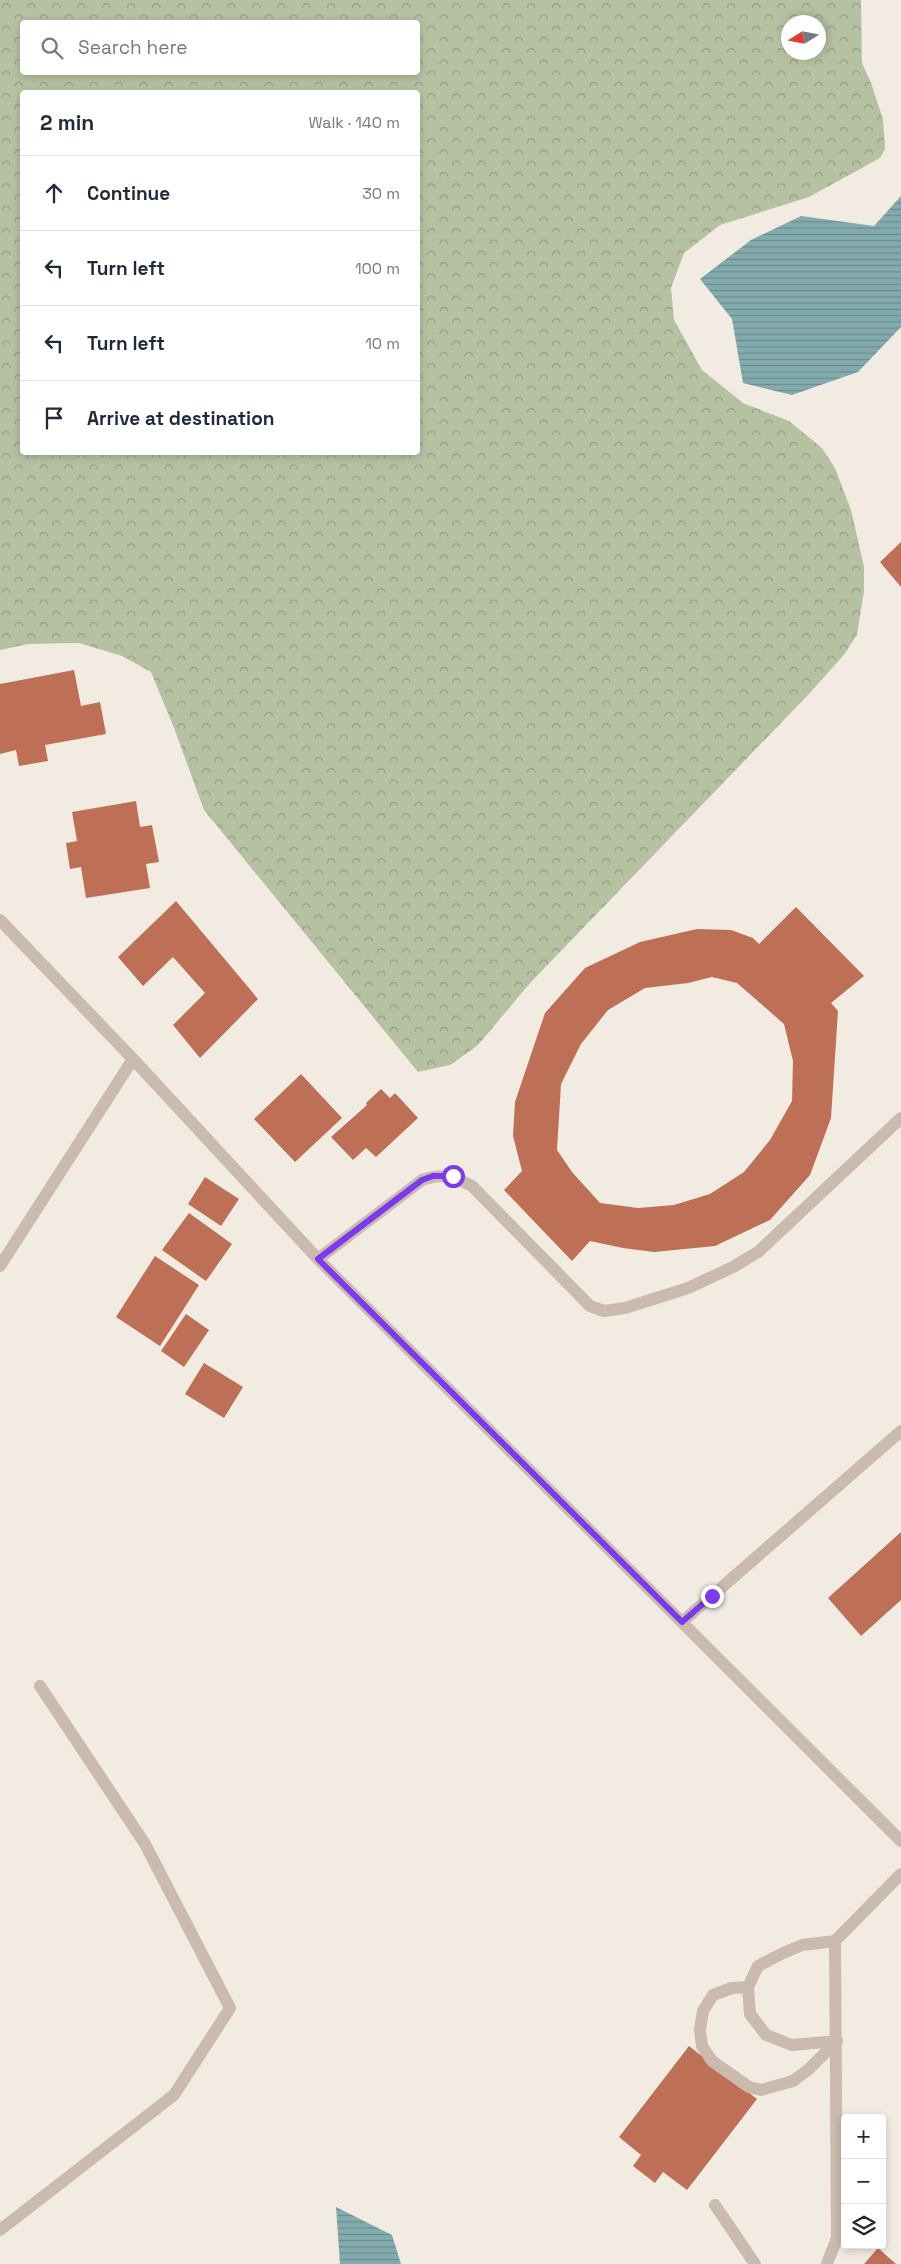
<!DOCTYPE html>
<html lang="en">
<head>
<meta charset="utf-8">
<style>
	body { margin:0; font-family:"Space Grotesk",sans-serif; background:#f2f2f3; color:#1f2937 }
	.controls { position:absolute; right:15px; bottom:15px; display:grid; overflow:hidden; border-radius:5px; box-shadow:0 2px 8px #0003 }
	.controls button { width:45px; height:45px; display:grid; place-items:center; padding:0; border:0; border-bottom:1px solid #e0e1e3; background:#fff; color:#1f2937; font:25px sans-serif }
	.compass { position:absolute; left:781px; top:15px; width:45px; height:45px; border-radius:50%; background:#fff; box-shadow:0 2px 8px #0003; rotate:259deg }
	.stop { position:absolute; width:15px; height:15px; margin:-11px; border:4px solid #7c3aed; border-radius:50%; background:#fff }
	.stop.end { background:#7c3aed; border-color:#fff; box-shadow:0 1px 5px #0008 }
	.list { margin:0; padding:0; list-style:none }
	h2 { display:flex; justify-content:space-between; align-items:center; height:65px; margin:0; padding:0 20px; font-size:21px }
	h2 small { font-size:16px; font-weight:400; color:#747a83 }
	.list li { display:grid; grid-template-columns:32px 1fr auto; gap:15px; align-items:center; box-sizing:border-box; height:75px; padding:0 20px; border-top:1px solid #e0e1e3 }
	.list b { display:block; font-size:19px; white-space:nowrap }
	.list em { font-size:16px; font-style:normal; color:#747a83 }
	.icon { flex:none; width:28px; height:28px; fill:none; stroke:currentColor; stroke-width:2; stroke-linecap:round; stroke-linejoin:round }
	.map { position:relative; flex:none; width:901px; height:2264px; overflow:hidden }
	.search { position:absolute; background:#fff; box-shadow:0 2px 8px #0003; left:20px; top:20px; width:400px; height:55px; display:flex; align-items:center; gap:12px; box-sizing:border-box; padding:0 18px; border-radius:5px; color:#747a83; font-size:19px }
	.panel { position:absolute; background:#fff; box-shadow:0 2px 8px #0003; left:20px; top:90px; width:400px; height:365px; border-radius:5px }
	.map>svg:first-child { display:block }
	.forest { fill:url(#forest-crowns); fill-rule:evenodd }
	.water { fill:url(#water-rules) }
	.building { fill:#bd7055; fill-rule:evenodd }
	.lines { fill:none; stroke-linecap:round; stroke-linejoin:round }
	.lane { stroke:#cabbae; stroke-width:12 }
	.route { stroke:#7c3aed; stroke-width:6 }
</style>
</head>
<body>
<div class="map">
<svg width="901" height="2264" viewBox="0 0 901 2264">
	<defs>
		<pattern id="forest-crowns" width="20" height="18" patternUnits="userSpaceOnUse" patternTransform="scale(1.25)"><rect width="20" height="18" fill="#b6c1a2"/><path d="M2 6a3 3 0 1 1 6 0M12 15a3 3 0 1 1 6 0" fill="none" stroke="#959d84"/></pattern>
		<pattern id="water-rules" width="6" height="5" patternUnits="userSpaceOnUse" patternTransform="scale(1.25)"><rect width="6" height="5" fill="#83abad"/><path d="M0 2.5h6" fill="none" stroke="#6c8c8d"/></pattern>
	</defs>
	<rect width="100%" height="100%" fill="#f2ebe2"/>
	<path class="forest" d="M0,0H861L862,63L871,83L883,119L885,149L880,158L809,197L720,225L684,253L671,288L674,320L702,370L743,403L789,421L822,448L835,468L851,510L864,567V591L857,635L843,656L807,696L531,982L478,1045L450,1065L418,1072L204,810L174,728L151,672L122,656L79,643L28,644L0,650ZM22,22H418V72H22ZM788,22H818V52H788ZM22,92H418V452H22Z"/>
	<path class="water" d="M901,196V327L858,372L792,395L743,383L732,319L700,279L751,240L801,216L874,226Z
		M336,2207L392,2235L401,2264H340Z"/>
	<path class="building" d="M901,542V587L880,562Z
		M74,670L81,706L100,702L106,734L45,745L48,761L19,766L16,750L0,754V684Z
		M136,801L140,827L152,825L159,862L146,864L150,888L86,898L81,867L70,869L66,843L77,841L72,812Z
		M176,901L258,999L200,1058L173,1025L205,993L173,957L143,986L118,957Z
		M796,907L864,976L831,1003L838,1011L831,1118L810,1175L770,1220L715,1246L654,1252L623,1248L590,1241L572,1261L504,1190L522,1171L513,1136L515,1102L545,1013L585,968L640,942L697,929L731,930L753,938L759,944ZM712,977L737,983L784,1024L793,1061L792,1101L770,1140L744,1172L710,1194L674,1205L638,1208L600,1203L572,1172L557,1150L561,1084L581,1044L608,1010L645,988L688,983Z
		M301,1074L342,1118L295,1162L254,1119Z
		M381,1089L390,1098L395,1093L418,1118L376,1157L366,1148L353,1160L331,1137L367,1105L366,1103Z
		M205,1177L239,1199L221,1226L188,1204Z
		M189,1213L232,1244L206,1281L162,1250Z
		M155,1256L199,1285L160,1346L116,1317Z
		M186,1314L209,1330L184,1367L161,1351Z
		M204,1363L243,1387L224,1418L185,1394Z
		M901,1532V1600L861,1636L828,1598Z
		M689,2046L757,2099L687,2190L663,2172L655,2183L633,2166L641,2155L619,2137Z
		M878,2248L896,2264H864Z"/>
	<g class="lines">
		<path class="lane" d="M0,920L133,1059L318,1259L901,1841
			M318,1259L422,1180C443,1173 453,1176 472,1186L590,1306L604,1311L625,1308L688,1288L733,1267L758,1252L901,1118
			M0,1266L133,1059
			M682,1622L901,1431
			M835,1941L802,1945L781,1954L758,1966L748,1987L750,2014L766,2035L792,2045L837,2041
			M748,1987L732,1988L713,1995L703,2011L700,2030L702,2046L712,2061L749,2087L761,2090L793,2081L809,2069L837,2041
			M715,2205L755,2264
			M0,2230L174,2095L230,2008L145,1844L40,1686
			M827,2264L837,2238L835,1941L901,1874"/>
	</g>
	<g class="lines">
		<path class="route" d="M453,1176H433L422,1180L318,1259L682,1622L712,1596"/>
	</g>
</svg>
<div class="controls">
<button>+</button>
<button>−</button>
<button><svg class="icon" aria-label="layers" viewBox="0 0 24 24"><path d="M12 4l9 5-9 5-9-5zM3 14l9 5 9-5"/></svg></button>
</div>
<svg class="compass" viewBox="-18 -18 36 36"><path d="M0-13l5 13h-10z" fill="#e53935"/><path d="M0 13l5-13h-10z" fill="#747a83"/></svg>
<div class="stop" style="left:453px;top:1176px"></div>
<div class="stop end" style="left:712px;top:1596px"></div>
<div class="search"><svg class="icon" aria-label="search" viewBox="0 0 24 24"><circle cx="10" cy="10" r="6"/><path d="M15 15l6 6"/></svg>Search here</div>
<section class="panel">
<h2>2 min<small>Walk · 140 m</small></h2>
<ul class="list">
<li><svg class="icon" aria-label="ahead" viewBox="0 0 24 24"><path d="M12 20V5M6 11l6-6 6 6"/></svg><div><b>Continue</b></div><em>30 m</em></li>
<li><svg class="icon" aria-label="left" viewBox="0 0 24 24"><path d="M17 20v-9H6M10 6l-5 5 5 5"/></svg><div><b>Turn left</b></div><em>100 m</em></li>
<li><svg class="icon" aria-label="left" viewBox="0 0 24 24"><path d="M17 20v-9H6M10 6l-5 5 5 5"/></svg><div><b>Turn left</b></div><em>10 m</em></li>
<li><svg class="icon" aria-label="arrive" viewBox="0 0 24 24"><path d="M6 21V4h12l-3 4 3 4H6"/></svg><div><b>Arrive at destination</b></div></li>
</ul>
</section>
</div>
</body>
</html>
